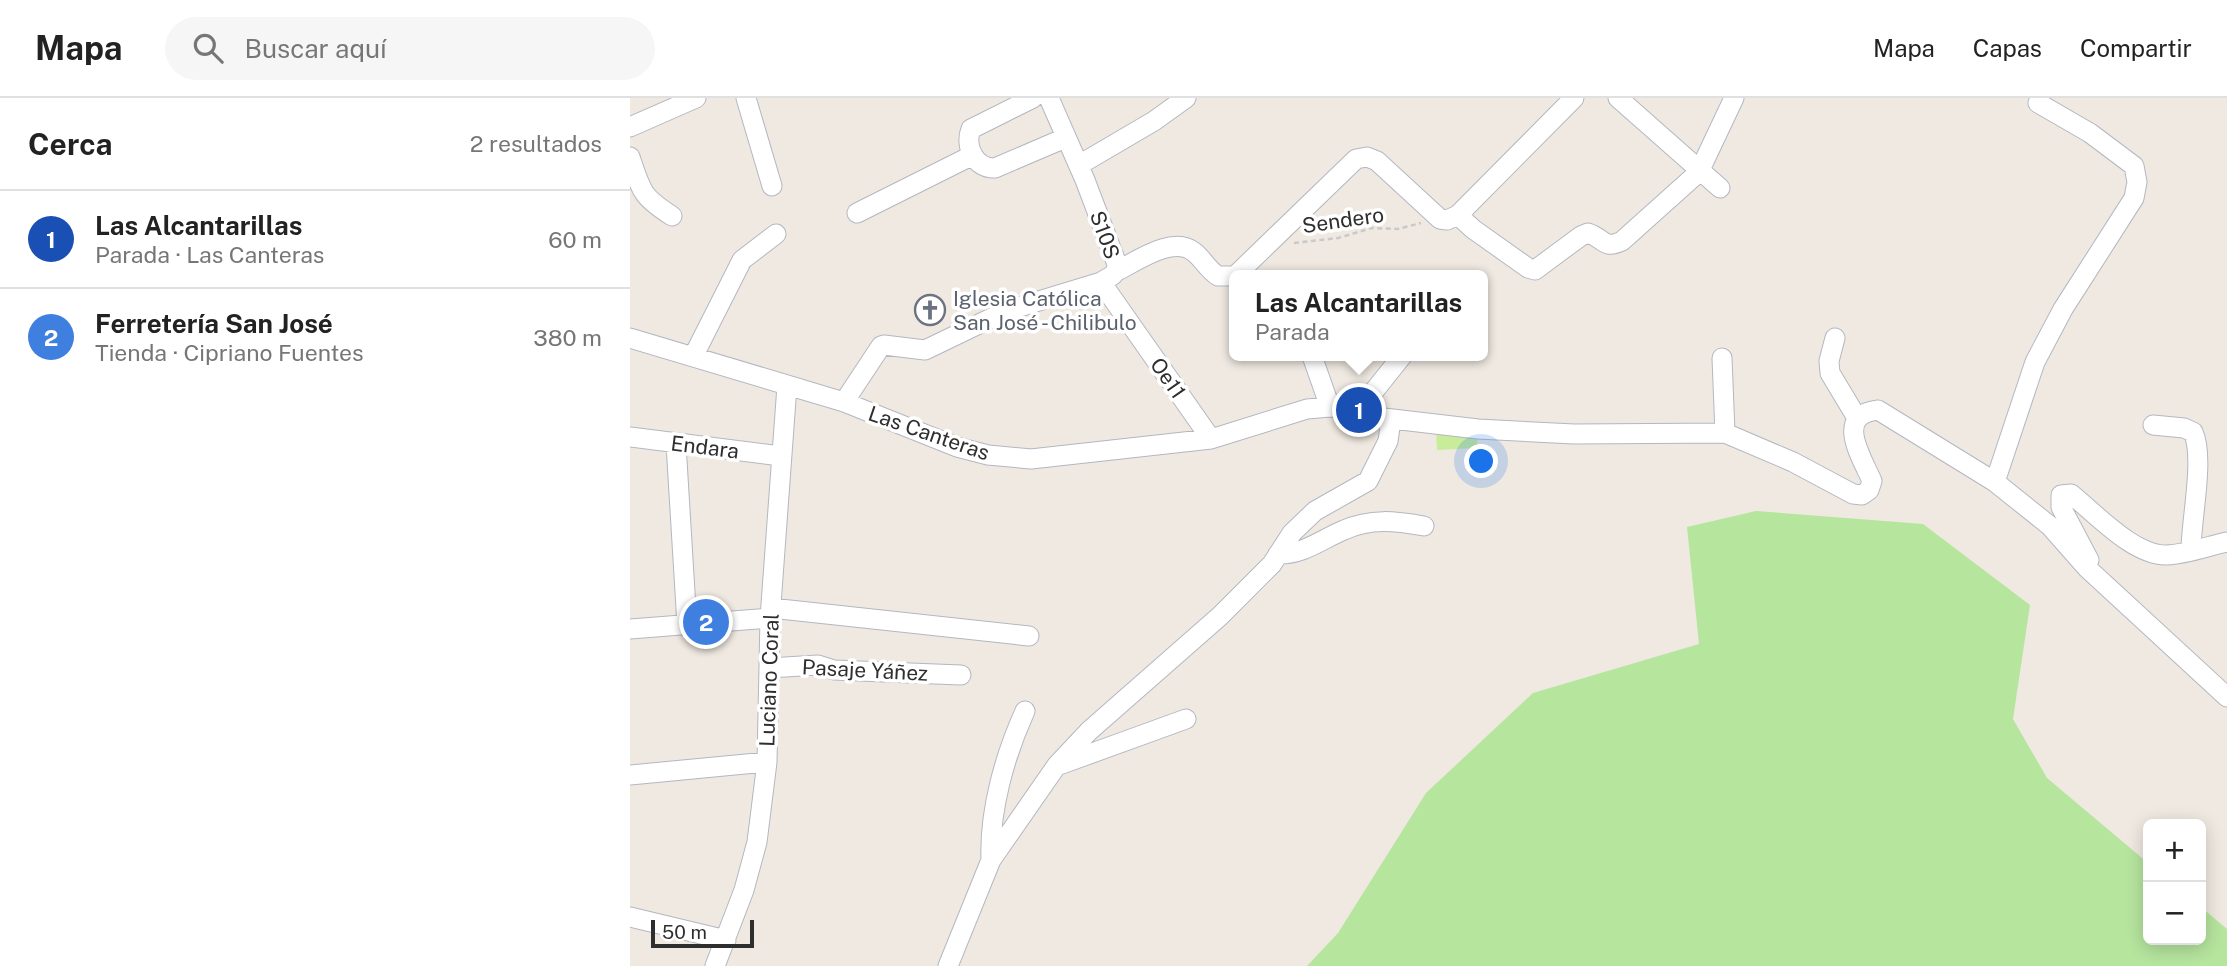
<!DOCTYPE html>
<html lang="es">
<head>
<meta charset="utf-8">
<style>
	body { margin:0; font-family:"Public Sans",sans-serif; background:#f6f6f6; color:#222 }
	.controls { position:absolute; right:21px; bottom:21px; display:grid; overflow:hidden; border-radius:10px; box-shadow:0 4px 18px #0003 }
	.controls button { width:63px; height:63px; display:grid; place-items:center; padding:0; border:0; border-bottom:2px solid #e0e0e0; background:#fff; color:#222; font:35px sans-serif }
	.scale { position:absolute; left:21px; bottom:18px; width:103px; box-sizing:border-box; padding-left:7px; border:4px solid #2e2e2e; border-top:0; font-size:19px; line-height:24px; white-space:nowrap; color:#2e2e2e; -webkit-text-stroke:5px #fff; paint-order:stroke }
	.you { position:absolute; left:852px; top:364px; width:24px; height:24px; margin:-18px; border:5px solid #fff; border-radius:50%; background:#1a73e8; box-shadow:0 0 0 10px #1a73e833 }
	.badge { display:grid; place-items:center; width:46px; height:46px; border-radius:50%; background:#b45309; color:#fff; font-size:23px; font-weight:700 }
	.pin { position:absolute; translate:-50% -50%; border:4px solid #fff; box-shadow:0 2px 7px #0006 }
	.popup { position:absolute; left:599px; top:172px; width:259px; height:91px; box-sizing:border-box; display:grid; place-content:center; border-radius:10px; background:#fff; filter:drop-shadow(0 2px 5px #0005); font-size:23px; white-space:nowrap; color:#767676 }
	.popup b { font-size:26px; color:#222 }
	.popup::after { content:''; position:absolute; left:50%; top:100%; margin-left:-14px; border:14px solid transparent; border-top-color:#fff }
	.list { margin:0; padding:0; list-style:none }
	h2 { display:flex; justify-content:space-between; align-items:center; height:91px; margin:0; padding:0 28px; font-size:30px }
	h2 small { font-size:23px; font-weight:400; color:#767676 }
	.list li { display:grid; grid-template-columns:46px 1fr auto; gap:21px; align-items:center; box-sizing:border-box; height:98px; padding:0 28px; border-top:2px solid #e0e0e0 }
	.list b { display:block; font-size:26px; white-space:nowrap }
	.list p { margin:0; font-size:23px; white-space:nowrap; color:#767676 }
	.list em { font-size:23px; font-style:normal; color:#767676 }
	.icon { flex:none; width:38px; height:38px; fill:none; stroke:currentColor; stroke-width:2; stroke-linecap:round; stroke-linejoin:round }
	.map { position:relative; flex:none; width:1597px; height:868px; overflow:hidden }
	header { display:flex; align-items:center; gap:42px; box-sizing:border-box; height:98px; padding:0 35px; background:#fff; border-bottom:2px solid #e0e0e0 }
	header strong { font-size:33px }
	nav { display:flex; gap:38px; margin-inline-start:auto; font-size:24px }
	.search { width:490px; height:63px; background:#f6f6f6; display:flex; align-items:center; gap:18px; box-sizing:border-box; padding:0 24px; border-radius:38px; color:#767676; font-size:26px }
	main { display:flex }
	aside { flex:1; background:#fff }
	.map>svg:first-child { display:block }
	.green { fill:#b6e59e }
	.pitch { fill:#c9ec9a }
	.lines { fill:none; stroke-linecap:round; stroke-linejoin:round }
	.minor-casing { stroke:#b4b7c1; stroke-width:21 }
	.path { stroke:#c9c9c9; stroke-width:2.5; stroke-dasharray:5 3.5; stroke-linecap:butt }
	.minor { stroke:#fff; stroke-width:19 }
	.labels { text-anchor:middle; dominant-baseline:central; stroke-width:7; stroke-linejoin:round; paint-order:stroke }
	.street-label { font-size:21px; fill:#2e2e2e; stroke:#fff }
	.worship-label { font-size:21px; fill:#5b616d; stroke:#fff; text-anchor:start }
</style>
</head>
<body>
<header>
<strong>Mapa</strong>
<div class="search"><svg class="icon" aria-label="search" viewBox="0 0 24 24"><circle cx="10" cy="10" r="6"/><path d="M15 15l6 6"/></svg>Buscar aquí</div>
<nav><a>Mapa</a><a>Capas</a><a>Compartir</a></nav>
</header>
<main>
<aside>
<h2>Cerca<small>2 resultados</small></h2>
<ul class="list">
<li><span class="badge" style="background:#1a4fb4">1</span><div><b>Las Alcantarillas</b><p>Parada · Las Canteras</p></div><em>60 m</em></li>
<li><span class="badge" style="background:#3f7fe0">2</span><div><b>Ferretería San José</b><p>Tienda · Cipriano Fuentes</p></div><em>380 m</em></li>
</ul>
</aside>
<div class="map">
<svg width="1597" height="868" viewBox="0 0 1597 868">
	<rect width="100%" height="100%" fill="#efe9e1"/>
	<path class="green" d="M1126,413L1293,426L1400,507L1383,621L1417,680L1518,765V842H1571V809L1597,831V868H677L708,835L796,695L903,595L1069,546L1057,429Z"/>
	<path class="pitch" d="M806,330L848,331L847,350L807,352Z"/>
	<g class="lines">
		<g class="minor-casing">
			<path id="minor" d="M116,0L142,88
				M403,0L341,31C334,48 345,71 365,70L435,40
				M988,0L1090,90
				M0,29L66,0
				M0,59C12,94 11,98 42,118
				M449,67L524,23L556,0
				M227,115L343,57
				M828,117L843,131L898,170L905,172L951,138L958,135C974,140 973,152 992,143L1069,74L1104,0
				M487,173C507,163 543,137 564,154C573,161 578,172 588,178H605
				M606,177L726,61L737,59L747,63L810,121L817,122L828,117L944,0
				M471,184L581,341
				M0,240L214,304L327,349L358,357L401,361L581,341L677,311L700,309L729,312L754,320L760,329L758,343L738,383L685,413L662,435L642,466L590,518L459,633L427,667L361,762L318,868
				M1205,240L1199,263L1200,275L1227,320
				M682,258L700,309
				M63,259L112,162L146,136
				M1092,260L1095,335
				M214,304L251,248L254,247L295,252L376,213L471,184L483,177L488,169L455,82L419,0
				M729,312L772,258
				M754,320L848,331L944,336L1095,335L1163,364L1223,396L1232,397L1239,392L1242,383C1231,358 1204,317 1248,312L1365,384L1420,428L1457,470L1597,599
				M1523,327L1554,330L1563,334C1575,359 1561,422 1561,452
				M0,339L151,358
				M46,346L57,527
				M1365,384L1405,264L1433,211L1504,100L1507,84L1504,68L1460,35L1408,5
				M648,456C673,457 692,441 714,432C741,420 765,423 794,428
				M1459,462L1431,409V397L1441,396C1466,416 1504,458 1537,457C1557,456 1578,448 1597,444
				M141,510L399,538
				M0,531L140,520
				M139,570L188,567L204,572L331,577
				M432,666L556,621
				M0,677L137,664
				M361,762C359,713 375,657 395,613
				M0,819L96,842
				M85,868L114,792L127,744L137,664L140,520L157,288"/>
		</g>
		<path class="path" d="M664,145L708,140L742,130L768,131L791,125"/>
		<use href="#minor" class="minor"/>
	</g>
	<defs>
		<g id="church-ring" transform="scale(1.575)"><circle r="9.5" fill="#fff" stroke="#6b7280" stroke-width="1.5"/><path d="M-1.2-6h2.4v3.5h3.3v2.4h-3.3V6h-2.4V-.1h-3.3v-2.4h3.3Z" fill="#6b7280"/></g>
	</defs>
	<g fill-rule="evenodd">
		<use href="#church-ring" x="300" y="212"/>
	</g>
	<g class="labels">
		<g class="street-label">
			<text transform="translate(713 122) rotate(-8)">Sendero</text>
			<text transform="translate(475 137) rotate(70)">S10S</text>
			<text transform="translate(538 280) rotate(55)">Oe11</text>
			<text transform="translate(299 335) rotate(19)">Las Canteras</text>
			<text transform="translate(75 349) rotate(7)">Endara</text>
			<text transform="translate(235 572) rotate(3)">Pasaje Yáñez</text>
			<text transform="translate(139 582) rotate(-88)">Luciano Coral</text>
		</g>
		<g class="worship-label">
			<text x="323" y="200">Iglesia Católica<tspan x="323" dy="24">San José - Chilibulo</tspan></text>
		</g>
	</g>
</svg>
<div class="controls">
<button>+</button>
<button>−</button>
</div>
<div class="scale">50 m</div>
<div class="you"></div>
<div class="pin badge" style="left:729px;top:312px;background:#1a4fb4">1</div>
<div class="popup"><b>Las Alcantarillas</b>Parada</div>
<div class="pin badge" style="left:76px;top:524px;background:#3f7fe0">2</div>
</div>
</main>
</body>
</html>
